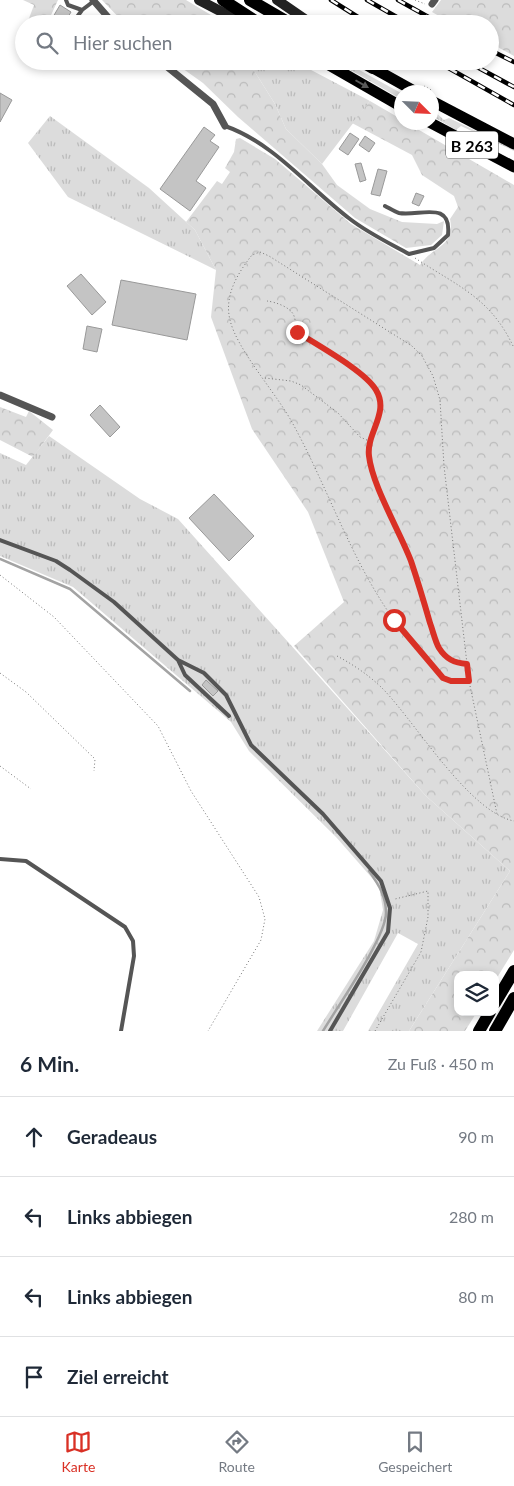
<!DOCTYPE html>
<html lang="de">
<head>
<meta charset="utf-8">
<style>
	body { margin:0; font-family:Lato,sans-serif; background:#f6f6f7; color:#1f2937 }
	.controls { position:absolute; right:15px; bottom:15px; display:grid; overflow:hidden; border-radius:10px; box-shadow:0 2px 8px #0003 }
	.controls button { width:45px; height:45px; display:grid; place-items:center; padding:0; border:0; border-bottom:1px solid #e0e1e3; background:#fff; color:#1f2937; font:25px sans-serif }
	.compass { position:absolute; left:394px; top:85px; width:45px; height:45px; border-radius:50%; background:#fff; box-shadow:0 2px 8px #0003; rotate:114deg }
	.stop { position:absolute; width:15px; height:15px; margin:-11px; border:4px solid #d93025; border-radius:50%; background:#fff }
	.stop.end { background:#d93025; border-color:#fff; box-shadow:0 1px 5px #0008 }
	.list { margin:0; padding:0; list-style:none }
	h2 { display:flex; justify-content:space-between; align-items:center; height:65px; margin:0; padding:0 20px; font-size:21px }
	h2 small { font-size:16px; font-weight:400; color:#747a83 }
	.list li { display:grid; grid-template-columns:32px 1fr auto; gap:15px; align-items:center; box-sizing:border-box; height:80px; padding:0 20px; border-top:1px solid #e0e1e3 }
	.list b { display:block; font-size:19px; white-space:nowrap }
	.list em { font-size:16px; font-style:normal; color:#747a83 }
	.icon { flex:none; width:28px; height:28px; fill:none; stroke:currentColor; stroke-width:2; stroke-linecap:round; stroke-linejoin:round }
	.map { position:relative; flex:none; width:514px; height:1031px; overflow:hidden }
	.search { position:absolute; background:#fff; box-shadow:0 2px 8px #0003; left:15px; right:15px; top:15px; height:55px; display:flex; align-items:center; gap:12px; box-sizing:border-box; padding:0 18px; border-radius:28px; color:#747a83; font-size:19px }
	.sheet { height:385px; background:#fff }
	nav { display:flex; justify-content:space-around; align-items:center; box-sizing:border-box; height:70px; border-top:1px solid #e0e1e3; background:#fff; font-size:14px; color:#747a83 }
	nav a { display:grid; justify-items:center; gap:2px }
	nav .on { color:#d93025 }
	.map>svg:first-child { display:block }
	.grass { fill:url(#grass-tufts) }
	.forest { fill:url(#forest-crowns) }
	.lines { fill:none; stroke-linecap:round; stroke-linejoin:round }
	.stream { stroke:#a3a3a3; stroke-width:2.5 }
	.building { fill:#c4c4c4; stroke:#999 }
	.path { stroke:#777; stroke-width:1; stroke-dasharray:1 2.5; stroke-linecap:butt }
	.service { stroke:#555; stroke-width:4 }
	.minor { stroke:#555; stroke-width:7 }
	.secondary { stroke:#222; stroke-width:10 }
	.primary { stroke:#000; stroke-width:11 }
	.motorway { stroke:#000; stroke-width:12 }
	.rail-casing { stroke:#000; stroke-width:4.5 }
	.rail { stroke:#fff; stroke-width:2.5; stroke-dasharray:8; stroke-linecap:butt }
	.oneway { fill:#595959 }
	.route { stroke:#d93025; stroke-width:6 }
	.labels { text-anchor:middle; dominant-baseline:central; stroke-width:4.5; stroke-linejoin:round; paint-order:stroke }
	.shield { fill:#fff; stroke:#4c4c4c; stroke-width:1 }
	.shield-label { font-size:16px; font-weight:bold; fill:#000 }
</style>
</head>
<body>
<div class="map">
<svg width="514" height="1031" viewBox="0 0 514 1031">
	<defs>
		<pattern id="grass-tufts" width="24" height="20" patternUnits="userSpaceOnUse" patternTransform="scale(1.25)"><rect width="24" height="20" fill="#dcdcdc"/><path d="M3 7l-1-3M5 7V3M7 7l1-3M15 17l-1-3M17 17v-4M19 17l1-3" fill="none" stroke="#bbb"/></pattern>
		<pattern id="forest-crowns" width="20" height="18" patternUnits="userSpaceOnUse" patternTransform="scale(1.25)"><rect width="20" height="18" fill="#dcdcdc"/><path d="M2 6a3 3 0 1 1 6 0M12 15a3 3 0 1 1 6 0" fill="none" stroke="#bbb"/></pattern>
	</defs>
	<rect width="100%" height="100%" fill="#fff"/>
	<path class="grass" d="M248,61H294L370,101L322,164L286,129L275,104Z
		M335,61H343L401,93V99Z
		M432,109L444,120L449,118L514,149V151L461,126L456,130L432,116Z
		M50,116L149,188L195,230L216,270L68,197L28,143Z
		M49,436L140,499L178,519L426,796L510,871L409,1031H368L418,944L398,933L343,1031H317L374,941L383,910L379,886L336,837L249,751L231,722L73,587L0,556V453L26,465Z"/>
	<path class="forest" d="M23,0H58L47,24H32L28,21L34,5Z
		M102,0H186L226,24H125Z
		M441,0H514V56L490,43V24H453L432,12Z
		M172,61H248L275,104L286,129L322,164L337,185L370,209L402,222L437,224L444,221L442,235L431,245L406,248L355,218L238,117L203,83Z
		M370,101L401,119L402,122L407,123L514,185V950L495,981V975H458V1012H477L465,1031H409L510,871L426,796L294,646L344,602L308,512L252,429L211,317L216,270L195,230L186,222L217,181L222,184L230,172L225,168L234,152L236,139L240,138L275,159L351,224L420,265C432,246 456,247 450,219L458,207L454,196L422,175L412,155L352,123Z
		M0,407L26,417L29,411L53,430L33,457L0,440Z"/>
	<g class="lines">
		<path class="stream" d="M0,559L70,589L190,691
			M323,1031C338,1006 386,937 386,913C386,895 378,884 369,871"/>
	</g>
	<path class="building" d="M60,5L71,12L64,24H53L50,22Z
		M0,93L12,100L0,122Z
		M204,127L215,135L210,141L219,147L196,181L206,188L190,211L160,189Z
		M350,133L359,139L348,155L339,149Z
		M365,136L375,143L369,152L359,145Z
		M361,163L366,180L360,182L355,164Z
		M378,169L387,171L380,196L371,194Z
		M416,193L424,196L419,206L412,203Z
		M81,274L106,302L92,315L67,286Z
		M121,280L196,294L187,340L112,325Z
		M87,326L102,329L97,352L83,349Z
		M100,405L120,427L110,437L90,415Z
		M214,494L254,536L229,561L189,518Z
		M206,680L218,691L213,696L202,685Z"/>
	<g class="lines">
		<path class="path" d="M415,0L425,4
			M383,61L395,68
			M424,86L433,91
			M415,258C459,287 491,298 514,348
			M267,301C275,302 291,307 294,316C296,321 295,327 297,332L365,377L376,390L381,406L378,421L369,441L368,455L372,471L411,562L438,646L447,658L466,664
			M265,378L291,381L301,385L338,413L360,437L369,441
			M0,575L54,617L158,726L191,791L259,897L265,919L261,940L208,1031
			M337,656C354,665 370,676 383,689C416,723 469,812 514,821
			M0,673L26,692L95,759L94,771
			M469,681H451L443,678C426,658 408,640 394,620C351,560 328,488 293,424C277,394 237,350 230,320C224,296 237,274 252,255L260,252L269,256L412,346L422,356L433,376L440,400L444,466L469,681L497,814
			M0,766L31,789
			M375,1031L421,952L428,917V891L395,899"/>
		<path class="service" d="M66,0L68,5L82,10
			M72,24L82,10L94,1
			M44,63L45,61
			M225,126C274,143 309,188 350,219C368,233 389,243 409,254L434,248L448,235C452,199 418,217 399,213C395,212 389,208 385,206
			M0,540L56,561L70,570L114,602L178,660L204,673L226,695L251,745L323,814L381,881L390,908L388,932L330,1031
			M178,660L185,675L229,716
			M0,859L26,861L125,927L133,941L134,956L121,1031"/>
		<path class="minor" d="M93,0L114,24
			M432,4L435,0
			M160,61L213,104L225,126
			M0,395L52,417"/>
		<path class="secondary" d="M199,0L245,24
			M277,0L312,24"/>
		<path class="primary" d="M322,61L402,107
			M373,68L416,92
			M432,101L514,144
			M429,122L514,167"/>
		<path class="motorway" d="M223,0L260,24
			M250,0L291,24
			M361,61L373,68
			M495,1003L514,971
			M479,1031L490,1012
			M495,1031L514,998"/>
		<g class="rail-casing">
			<path id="rail" d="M331,0L369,24
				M367,0L409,24
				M398,0L441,24
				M490,50L514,62
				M436,61L514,105
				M466,61L514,87"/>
		</g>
		<use href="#rail" class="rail"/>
	</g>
	<defs><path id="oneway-solid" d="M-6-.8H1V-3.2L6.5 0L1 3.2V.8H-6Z" transform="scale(1.25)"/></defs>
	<use class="oneway" href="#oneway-solid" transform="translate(362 84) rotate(30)"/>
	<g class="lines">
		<path class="route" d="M297,332C317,345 365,371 376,390C390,413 366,433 369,456C372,485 400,532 411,561C418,582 424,602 430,623C433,631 435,641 439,648C446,659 454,663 467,664L469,681H451L443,678L394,620"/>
	</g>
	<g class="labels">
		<rect class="shield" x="446" y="131.5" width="52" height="27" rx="4"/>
		<g class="shield-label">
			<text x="472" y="145">B 263</text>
		</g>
	</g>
</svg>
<div class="controls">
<button><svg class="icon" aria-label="layers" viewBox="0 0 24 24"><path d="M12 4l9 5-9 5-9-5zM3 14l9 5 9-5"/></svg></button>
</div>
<svg class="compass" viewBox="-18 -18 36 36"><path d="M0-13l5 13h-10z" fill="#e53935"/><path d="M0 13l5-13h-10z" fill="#747a83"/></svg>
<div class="stop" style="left:394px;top:620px"></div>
<div class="stop end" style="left:297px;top:332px"></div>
<div class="search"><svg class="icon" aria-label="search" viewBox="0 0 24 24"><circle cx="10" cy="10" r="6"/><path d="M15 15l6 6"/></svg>Hier suchen</div>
</div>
<section class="sheet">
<h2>6 Min.<small>Zu Fuß · 450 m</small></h2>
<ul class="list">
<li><svg class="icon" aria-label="ahead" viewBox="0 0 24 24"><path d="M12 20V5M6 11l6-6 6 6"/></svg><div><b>Geradeaus</b></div><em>90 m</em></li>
<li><svg class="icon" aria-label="left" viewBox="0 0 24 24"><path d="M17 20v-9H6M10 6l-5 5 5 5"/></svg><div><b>Links abbiegen</b></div><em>280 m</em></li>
<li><svg class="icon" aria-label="left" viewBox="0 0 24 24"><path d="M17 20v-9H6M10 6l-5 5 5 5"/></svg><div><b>Links abbiegen</b></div><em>80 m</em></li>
<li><svg class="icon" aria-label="arrive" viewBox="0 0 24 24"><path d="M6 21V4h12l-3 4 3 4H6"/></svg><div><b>Ziel erreicht</b></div></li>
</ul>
</section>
<nav>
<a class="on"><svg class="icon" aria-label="map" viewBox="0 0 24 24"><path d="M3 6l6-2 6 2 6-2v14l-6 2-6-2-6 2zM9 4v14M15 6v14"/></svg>Karte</a>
<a><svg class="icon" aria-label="directions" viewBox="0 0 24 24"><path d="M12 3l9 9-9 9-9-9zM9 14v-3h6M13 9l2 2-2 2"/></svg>Route</a>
<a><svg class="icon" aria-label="saved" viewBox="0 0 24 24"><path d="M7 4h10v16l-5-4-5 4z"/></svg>Gespeichert</a>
</nav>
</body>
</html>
